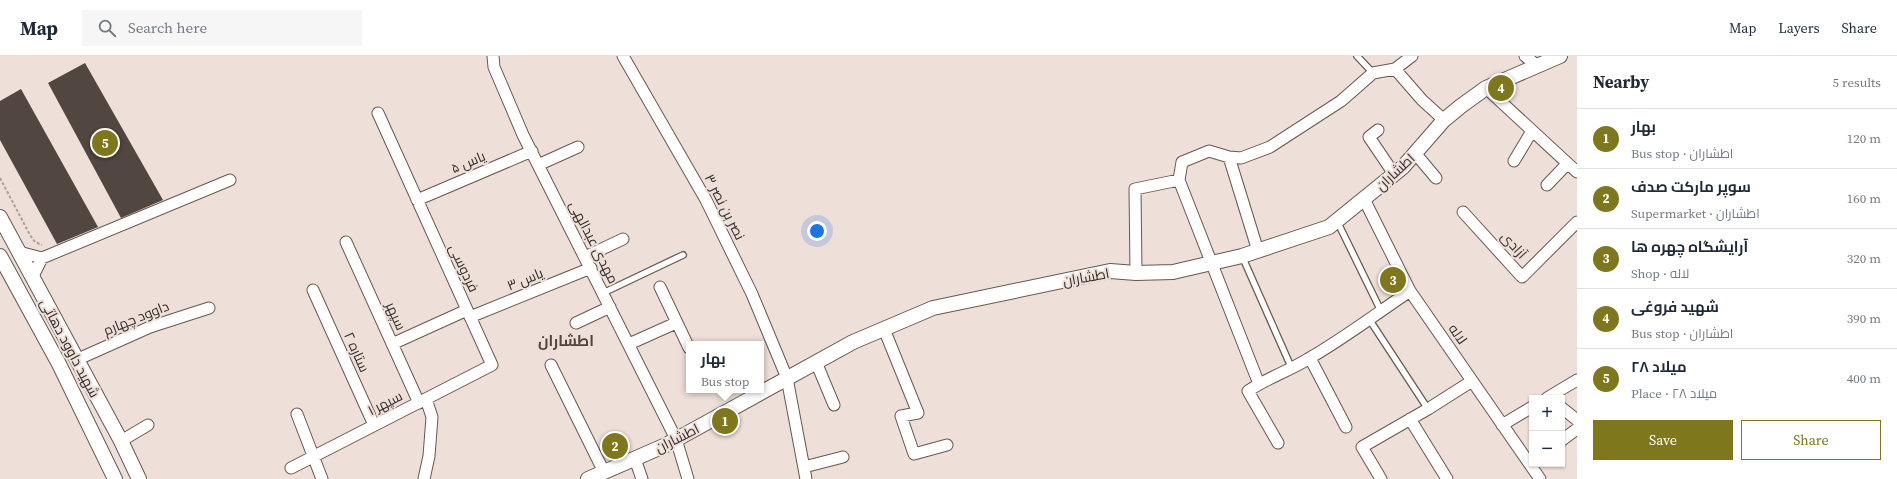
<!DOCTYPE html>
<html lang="en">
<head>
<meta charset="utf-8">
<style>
	body { margin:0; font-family:"Source Serif 4",Cairo,serif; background:#f6f6f7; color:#1f2937 }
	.controls { position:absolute; right:12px; bottom:12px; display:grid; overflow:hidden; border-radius:0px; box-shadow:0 1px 3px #0004 }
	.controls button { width:36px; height:36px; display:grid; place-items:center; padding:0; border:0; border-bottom:1px solid #e0e1e3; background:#fff; color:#1f2937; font:20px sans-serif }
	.you { position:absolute; left:817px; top:175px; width:14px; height:14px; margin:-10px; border:3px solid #fff; border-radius:50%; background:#1a73e8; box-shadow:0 0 0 6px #1a73e833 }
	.badge { display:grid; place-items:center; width:26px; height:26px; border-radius:50%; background:#7e771b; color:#fff; font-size:13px; font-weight:700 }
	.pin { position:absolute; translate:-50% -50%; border:2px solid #fff; box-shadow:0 1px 4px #0006 }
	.popup { position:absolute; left:686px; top:285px; width:78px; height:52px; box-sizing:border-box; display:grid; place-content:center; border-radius:0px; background:#fff; filter:drop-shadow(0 1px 3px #0005); font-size:13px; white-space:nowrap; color:#747a83 }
	.popup b { font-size:15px; color:#1f2937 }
	.popup::after { content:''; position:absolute; left:50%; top:100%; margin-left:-8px; border:8px solid transparent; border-top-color:#fff }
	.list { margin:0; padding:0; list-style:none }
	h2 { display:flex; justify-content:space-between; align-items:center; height:52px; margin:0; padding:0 16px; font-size:17px }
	h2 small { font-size:13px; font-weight:400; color:#747a83 }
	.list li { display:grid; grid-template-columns:26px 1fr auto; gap:12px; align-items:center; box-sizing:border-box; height:60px; padding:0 16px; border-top:1px solid #e0e1e3 }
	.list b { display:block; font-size:15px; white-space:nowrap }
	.list p { margin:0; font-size:13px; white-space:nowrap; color:#747a83 }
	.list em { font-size:13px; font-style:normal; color:#747a83 }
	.actions { display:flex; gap:8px; padding:12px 16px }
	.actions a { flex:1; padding:9px 0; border:1px solid #7e771b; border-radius:0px; text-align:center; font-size:14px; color:#7e771b }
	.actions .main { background:#7e771b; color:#fff }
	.icon { flex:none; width:22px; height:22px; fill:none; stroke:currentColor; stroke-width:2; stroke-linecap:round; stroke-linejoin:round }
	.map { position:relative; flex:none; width:1577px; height:423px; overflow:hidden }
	header { display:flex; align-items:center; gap:24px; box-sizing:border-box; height:56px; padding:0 20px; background:#fff; border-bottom:1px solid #e0e1e3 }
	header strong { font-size:19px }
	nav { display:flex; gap:22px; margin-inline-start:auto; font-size:14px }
	.search { width:280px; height:36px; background:#f6f6f7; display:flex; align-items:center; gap:10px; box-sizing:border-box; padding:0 14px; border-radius:0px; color:#747a83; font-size:15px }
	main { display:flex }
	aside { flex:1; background:#fff }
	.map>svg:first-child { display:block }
	.building { fill:#524640 }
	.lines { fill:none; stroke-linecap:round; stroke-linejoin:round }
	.service-casing { stroke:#655852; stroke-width:8 }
	.minor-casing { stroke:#655852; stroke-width:13 }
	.tertiary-casing { stroke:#655852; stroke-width:16 }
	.path { stroke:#ada19c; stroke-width:2; stroke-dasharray:3 2; stroke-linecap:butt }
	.service { stroke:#fff; stroke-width:5.5 }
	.minor { stroke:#fff; stroke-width:11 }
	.tertiary { stroke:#fff; stroke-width:14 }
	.labels { text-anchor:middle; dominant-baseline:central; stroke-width:4; stroke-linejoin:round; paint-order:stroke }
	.street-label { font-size:14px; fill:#322d2a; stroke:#eedfd8 }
	.neighbourhood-label { font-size:15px; font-weight:bold; fill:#50443e; stroke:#eedfd8 }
</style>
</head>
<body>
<header>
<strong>Map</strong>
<div class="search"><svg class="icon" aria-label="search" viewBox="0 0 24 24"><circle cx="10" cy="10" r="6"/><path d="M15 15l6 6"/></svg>Search here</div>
<nav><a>Map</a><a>Layers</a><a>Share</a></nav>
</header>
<main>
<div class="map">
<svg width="1577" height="423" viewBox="0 0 1577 423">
	<rect width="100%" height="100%" fill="#eedfd8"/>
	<path class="building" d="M85,7L163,144L121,162L48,27Z
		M21,33L98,171L57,188L0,84V45Z"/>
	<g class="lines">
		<g class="service-casing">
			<path id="service" d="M1357,0L1373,17
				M1337,165L1381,255
				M1242,200L1292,313
				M603,237L683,199
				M1369,263L1428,353"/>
		</g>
		<g class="minor-casing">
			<path id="minor" d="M493,0L494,11L523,79L676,383L688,423
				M623,0L706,144L752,238L787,322L806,423
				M1525,0L1538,10
				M1395,13L1422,44L1444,64
				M1486,32L1577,116
				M1378,74L1369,81L1394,118
				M1415,97L1436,122
				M1229,101L1258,195
				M1514,105L1532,75
				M538,109L578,91
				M1179,124L1259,328
				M1547,129L1567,108
				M1364,143L1410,235L1540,423
				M417,144L532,95
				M1463,156L1522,221L1577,166
				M346,186L419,347
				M19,196L42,202L32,222
				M585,201L623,183
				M42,202L230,124
				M1136,217L1135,133L1179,124L1182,106L1209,95L1229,101L1241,102L1270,91L1341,45L1373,17L1395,13L1412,0
				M660,231L689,292
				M313,234L374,369
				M470,261L591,212
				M576,267L610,251
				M884,273L918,357L901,360L914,398L947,389
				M392,288L467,254
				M629,288L676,267
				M1310,302L1346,371
				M76,304L150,271L209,252
				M816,306L834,349
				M551,309L604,416
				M1547,342L1577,324
				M1562,352L1577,364
				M297,358L322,423
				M1410,363L1447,423
				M1502,369L1532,351
				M1562,384L1577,373
				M121,385L148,369
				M1278,387L1248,335C1267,322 1289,315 1308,303C1343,283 1376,258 1410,235
				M635,403L642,423
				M804,411L843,401
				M291,412L492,309L378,57
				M424,423L429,400L432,361L426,343
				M1381,423L1362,391L1428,353L1472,325"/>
		</g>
		<g class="tertiary-casing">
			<path id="tertiary" d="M0,161L121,385L139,423
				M0,200L59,308L115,423
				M588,423L666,389L853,286L933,252L1110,215L1136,217L1173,216L1242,200L1329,171L1403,111L1444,64L1461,50L1486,32L1560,0"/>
		</g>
		<path class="path" d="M0,122L30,179L35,186L42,189"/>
		<use href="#service" class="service"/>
		<use href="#minor" class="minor"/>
		<use href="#tertiary" class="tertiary"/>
	</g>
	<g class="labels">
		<g class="street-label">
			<text transform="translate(468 106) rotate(-23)">یاس ۵</text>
			<text transform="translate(1395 116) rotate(-43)">اطشاران</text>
			<text transform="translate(725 151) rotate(63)">نصر بن نصر ۳</text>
			<text transform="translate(594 186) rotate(63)">مهدی عبدالهی</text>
			<text transform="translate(1514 189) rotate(48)">آزادی</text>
			<text transform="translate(464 212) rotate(65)">فردوسی</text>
			<text transform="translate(1086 221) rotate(-10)">اطشاران</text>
			<text transform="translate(525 223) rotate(-22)">یاس ۳</text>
			<text transform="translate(396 260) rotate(66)">سپهر</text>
			<text transform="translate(136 262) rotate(-22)">داوود چهارم</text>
			<text transform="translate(1458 278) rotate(55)">لاله</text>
			<text transform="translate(70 292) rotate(62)">شهید داوود دهاتی</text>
			<text transform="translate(357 296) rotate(66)">ستاره ۲</text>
			<text transform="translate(385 347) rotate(-27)">سپهر ۱</text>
			<text transform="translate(677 382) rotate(-27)">اطشاران</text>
		</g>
		<g class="neighbourhood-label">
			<text x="566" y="284">اطشاران</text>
		</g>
	</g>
</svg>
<div class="controls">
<button>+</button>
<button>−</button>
</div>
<div class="you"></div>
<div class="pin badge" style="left:725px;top:365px">1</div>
<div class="popup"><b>بهار</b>Bus stop</div>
<div class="pin badge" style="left:615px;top:390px">2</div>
<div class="pin badge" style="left:1393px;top:224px">3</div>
<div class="pin badge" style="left:1501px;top:32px">4</div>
<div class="pin badge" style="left:105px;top:87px">5</div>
</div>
<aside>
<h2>Nearby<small>5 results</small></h2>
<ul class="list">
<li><span class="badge">1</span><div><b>بهار</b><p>Bus stop · اطشاران</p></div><em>120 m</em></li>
<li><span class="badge">2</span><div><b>سوپر مارکت صدف</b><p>Supermarket · اطشاران</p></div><em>160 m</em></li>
<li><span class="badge">3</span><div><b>آرایشگاه چهره ها</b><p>Shop · لاله</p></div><em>320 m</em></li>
<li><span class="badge">4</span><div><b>شهید فروغی</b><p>Bus stop · اطشاران</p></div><em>390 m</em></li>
<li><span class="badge">5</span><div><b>میلاد ۲۸</b><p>Place · میلاد ۲۸</p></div><em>400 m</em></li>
</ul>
<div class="actions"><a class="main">Save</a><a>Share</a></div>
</aside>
</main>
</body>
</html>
